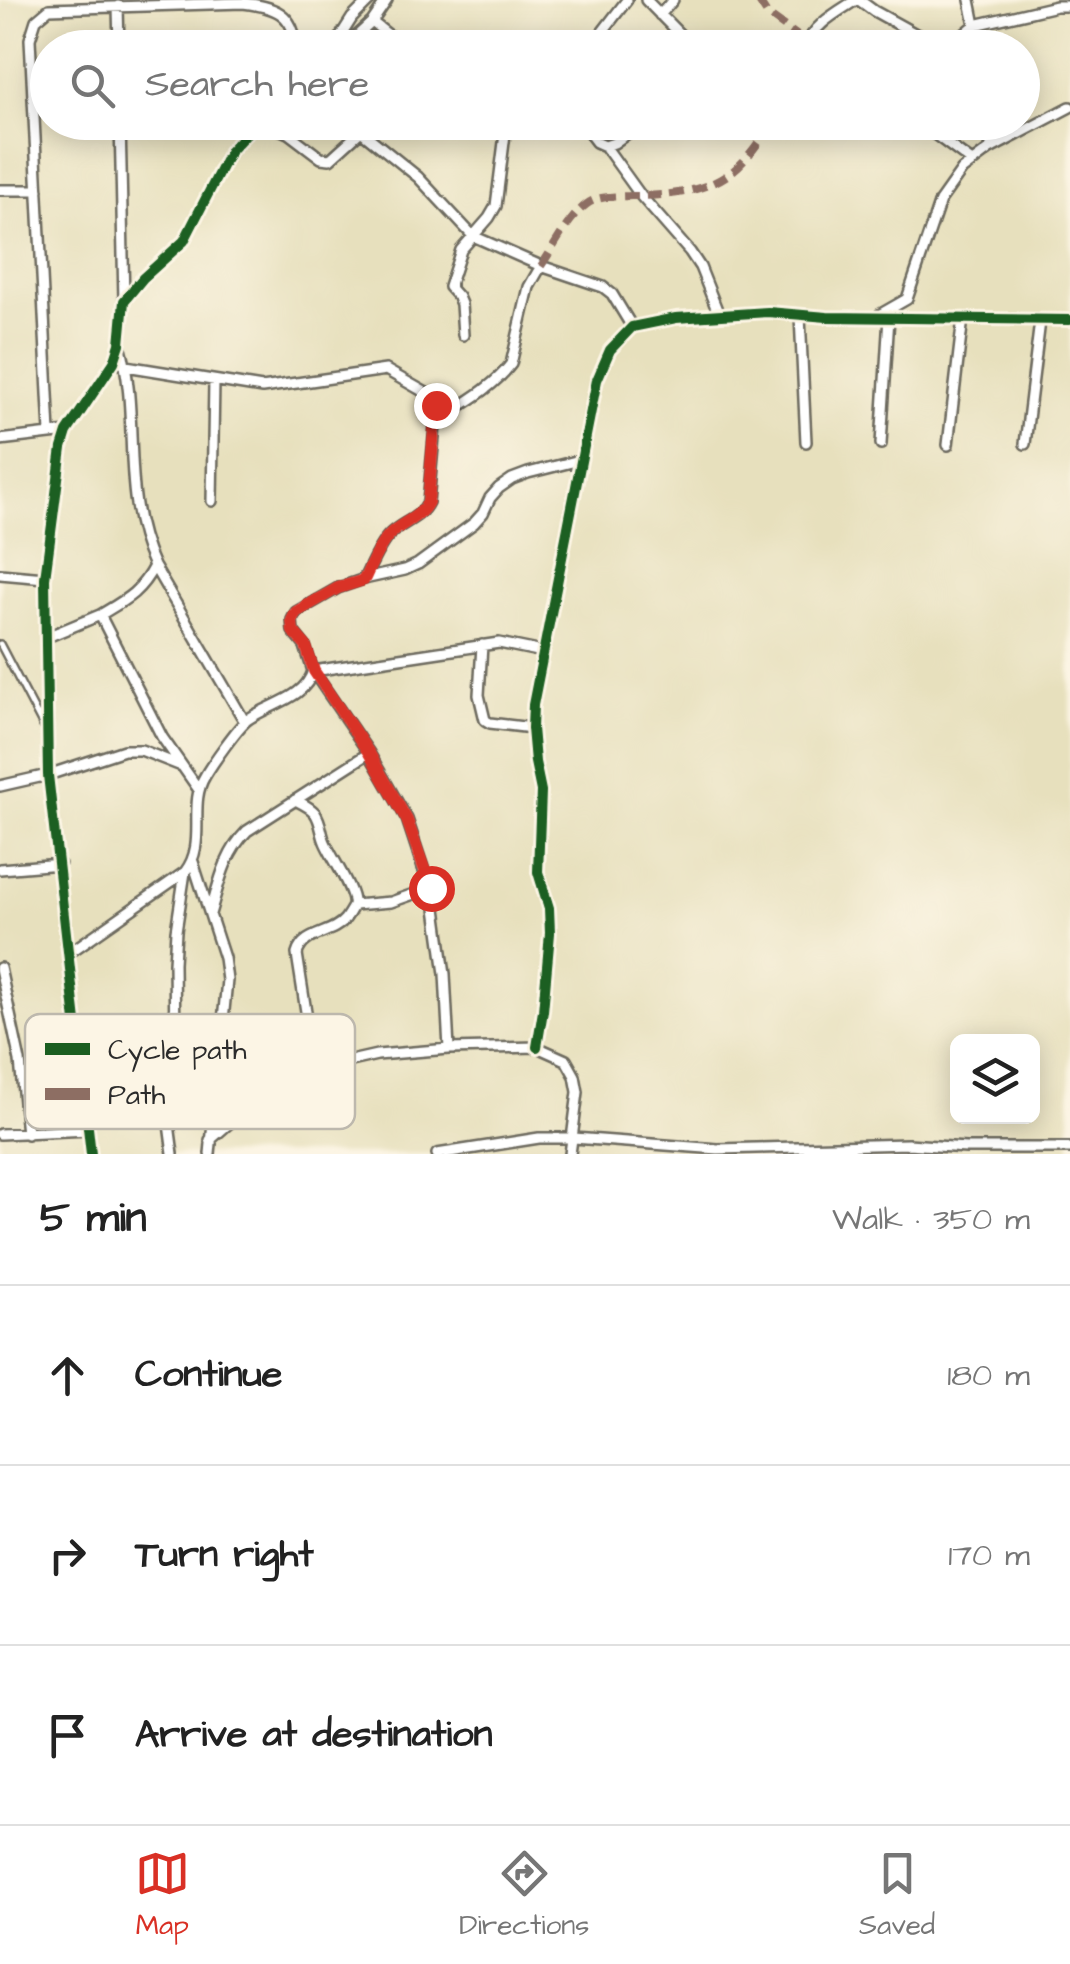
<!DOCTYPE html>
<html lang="en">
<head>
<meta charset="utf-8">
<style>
	body { margin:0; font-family:"Architects Daughter",sans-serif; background:#f2f2f2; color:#222 }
	.controls { position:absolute; right:30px; bottom:30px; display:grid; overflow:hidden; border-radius:15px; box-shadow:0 5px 25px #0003 }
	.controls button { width:90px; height:90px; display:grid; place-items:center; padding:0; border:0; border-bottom:2px solid #e0e0e0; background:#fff; color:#222; font:50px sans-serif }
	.stop { position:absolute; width:30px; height:30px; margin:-22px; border:8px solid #d93025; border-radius:50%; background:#fff }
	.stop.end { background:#d93025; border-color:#fff; box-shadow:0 2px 10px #0008 }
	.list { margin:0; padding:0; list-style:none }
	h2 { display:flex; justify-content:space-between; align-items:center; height:130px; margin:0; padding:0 40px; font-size:42px }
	h2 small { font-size:32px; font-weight:400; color:#767676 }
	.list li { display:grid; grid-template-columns:65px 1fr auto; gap:30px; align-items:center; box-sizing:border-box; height:180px; padding:0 40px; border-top:2px solid #e0e0e0 }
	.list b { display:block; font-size:38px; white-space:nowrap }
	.list em { font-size:32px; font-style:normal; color:#767676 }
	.icon { flex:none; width:55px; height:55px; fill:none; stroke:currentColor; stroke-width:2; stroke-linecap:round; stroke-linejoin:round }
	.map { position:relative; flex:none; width:1070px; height:1154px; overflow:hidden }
	.search { position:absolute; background:#fff; box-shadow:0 5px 25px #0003; left:30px; right:30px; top:30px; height:110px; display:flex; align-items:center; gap:25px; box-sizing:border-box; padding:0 35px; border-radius:55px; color:#767676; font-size:38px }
	.sheet { height:670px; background:#fff }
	nav { display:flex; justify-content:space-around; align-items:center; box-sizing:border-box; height:140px; border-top:2px solid #e0e0e0; background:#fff; font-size:28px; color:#767676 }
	nav a { display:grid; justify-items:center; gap:5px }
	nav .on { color:#d93025 }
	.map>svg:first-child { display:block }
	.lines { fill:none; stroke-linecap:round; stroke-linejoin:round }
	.lane-casing { stroke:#6d6a5e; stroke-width:10 }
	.street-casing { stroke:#6d6a5e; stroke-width:14 }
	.lane { stroke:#fff; stroke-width:5 }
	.street { stroke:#fff; stroke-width:9 }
	.quiet { stroke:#8d6e63; stroke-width:8; stroke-dasharray:15 8; stroke-linecap:butt }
	.cycleway-casing { stroke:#fcf5e5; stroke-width:16 }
	.cycleway { stroke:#1b5e20; stroke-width:10 }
	.route { stroke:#d93025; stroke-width:12 }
	.key { fill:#fcf5e5; stroke:#bdb8ad; stroke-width:2.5 }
	.key-label { font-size:28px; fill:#2b2b2b }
</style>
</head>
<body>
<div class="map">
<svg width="1070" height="1154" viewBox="0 0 1070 1154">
	<rect width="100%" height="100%" fill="#fcf5e5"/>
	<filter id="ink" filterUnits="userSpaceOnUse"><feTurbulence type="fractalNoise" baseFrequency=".01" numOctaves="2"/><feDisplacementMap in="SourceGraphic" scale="20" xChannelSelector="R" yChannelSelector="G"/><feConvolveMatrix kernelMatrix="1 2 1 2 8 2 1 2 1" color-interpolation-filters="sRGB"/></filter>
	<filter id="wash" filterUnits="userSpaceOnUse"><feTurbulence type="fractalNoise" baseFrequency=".0048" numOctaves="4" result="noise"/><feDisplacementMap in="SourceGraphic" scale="40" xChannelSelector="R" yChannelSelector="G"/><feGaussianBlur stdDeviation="2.25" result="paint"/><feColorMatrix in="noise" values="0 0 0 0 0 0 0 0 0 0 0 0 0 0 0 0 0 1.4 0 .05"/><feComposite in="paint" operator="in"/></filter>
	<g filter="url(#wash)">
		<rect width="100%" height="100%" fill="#e7e0bd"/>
	</g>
	<g filter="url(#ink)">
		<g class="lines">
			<g class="lane-casing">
				<path id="lane" d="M0,644L44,728"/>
			</g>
			<g class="street-casing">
				<path id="street" d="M646,0L693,48
					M859,0L874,11L941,48
					M118,6L119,48
					M660,15L673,0
					M372,22L405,48
					M975,25L1056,6H1070
					M333,48L352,18L370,0
					M344,48L372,22L387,0
					M590,48L627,0
					M805,48C814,24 836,13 856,0
					M957,48L961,37L975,25L970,0
					M120,122L124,301
					M263,122L288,133L321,158L330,159L361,131L418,177L473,236L541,266L603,287L612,294L632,327
					M485,122C493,129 506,126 515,122
					M581,122L596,142L605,146L641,196L690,252L700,267L719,315
					M918,122L972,162
					M605,146L614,143L643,122
					M990,149L994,136L990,122
					M0,190H38
					M879,315L907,299L940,201L962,170L990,149L1070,107
					M800,316L806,442
					M463,335L461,304L458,297L449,287L461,250L489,218L496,206L506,126
					M120,344C141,418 119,491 154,566L245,722
					M126,366L262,388L386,370L435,398L437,405L428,502C420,519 402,522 389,535C378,547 371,565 364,579
					M435,422C461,405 492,389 511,364L529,287L541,266
					M50,433L30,39L36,20L49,9L243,3C274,7 294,12 296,48
					M0,440L67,432
					M881,444L889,317
					M1025,444L1040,321
					M948,445L963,318
					M212,501L214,381
					M0,574L45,578
					M100,615C125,600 140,593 154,566
					M47,637L100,615L162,737L199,790
					M482,645L479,695L485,720L490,723L532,728
					M313,671L499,643L543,652
					M0,786L48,775L124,750H141L179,765
					M295,800C303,804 310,807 315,813C321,821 321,833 325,842C331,857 356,892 353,906C353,907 346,918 345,919C331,936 304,931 297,954L315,1069
					M193,862L224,958L227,980L210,1154
					M0,869L60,864
					M354,905L391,902L431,888
					M210,914C219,884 224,854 247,831L369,753
					M69,953L185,872C208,843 187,805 205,776C212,764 237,728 247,720C270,703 304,700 313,671
					M0,968L20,1061L27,1134
					M537,1047L543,1011L550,933L549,908L538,872L541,791L535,762L532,728L533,705L597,380L610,350L632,327L676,318L768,312L827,317L1070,320
					M449,1049L445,974L436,908L407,819L369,753L313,671L305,646L293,631L292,620L296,612L338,588L364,579L405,570L418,564L474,523L483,513L490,498L499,488L512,479L528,473L580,460
					M0,1134L89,1130
					M210,1140L267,1090L281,1080L315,1069L377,1055L449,1049L537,1047L566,1060L575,1076L578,1092L570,1154
					M91,1154L48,775L45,578L62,448L67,432L114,362L120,344L124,301L143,278L184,241L230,151L257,122
					M173,1154L167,1109L175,1038L174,963L176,931L185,872
					M437,1154L539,1138H574L718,1149L908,1144L966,1148H1070"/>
			</g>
			<use href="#lane" class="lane"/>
			<use href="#street" class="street"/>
			<path class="quiet" d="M758,0L767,14L806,42
				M541,266C555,246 567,219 587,204C599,195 617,197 631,196C667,196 706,193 734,170C749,158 761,138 773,122"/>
			<g class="cycleway-casing">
				<path id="cycleway" d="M537,1047L543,1011L550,933L549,908L538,872L541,791L535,762L532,728L533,705L597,380L610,350L632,327L676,318L768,312L827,317L1070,320
					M91,1154L48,775L45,578L62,448L67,432L114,362L120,344L124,301L143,278L184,241L230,151L257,122"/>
			</g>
			<use href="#cycleway" class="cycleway"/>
		</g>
	</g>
	<g class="lines" filter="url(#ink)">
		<path class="route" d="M431,888L407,820L369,753L314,671L306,646L293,631L292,620L296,612L338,588L364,580C371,565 378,547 389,535C402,522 420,518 428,502L436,405"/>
	</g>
	<rect x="25" y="1014" width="330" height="115" rx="15" class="key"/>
	<rect x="45" y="1043" width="45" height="12" fill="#1b5e20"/>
	<rect x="45" y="1088" width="45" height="12" fill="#8d6e63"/>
	<g class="key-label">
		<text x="108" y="1059">Cycle path</text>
		<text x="108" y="1104">Path</text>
	</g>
</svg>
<div class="controls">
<button><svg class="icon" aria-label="layers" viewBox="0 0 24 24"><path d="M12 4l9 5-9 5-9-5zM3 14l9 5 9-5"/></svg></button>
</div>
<div class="stop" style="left:431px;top:888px"></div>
<div class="stop end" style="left:436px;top:405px"></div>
<div class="search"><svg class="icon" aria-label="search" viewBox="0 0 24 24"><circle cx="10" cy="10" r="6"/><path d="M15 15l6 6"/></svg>Search here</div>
</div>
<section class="sheet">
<h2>5 min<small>Walk · 350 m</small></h2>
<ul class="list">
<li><svg class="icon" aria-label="ahead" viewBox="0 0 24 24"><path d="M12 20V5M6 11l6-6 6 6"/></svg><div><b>Continue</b></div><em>180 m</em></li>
<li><svg class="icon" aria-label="right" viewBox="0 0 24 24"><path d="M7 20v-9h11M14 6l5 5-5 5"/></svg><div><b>Turn right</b></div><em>170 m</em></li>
<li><svg class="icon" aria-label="arrive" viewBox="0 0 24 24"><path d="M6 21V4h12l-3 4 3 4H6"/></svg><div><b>Arrive at destination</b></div></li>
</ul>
</section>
<nav>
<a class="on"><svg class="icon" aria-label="map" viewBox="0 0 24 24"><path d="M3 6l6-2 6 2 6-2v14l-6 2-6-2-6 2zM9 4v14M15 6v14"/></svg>Map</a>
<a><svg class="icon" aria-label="directions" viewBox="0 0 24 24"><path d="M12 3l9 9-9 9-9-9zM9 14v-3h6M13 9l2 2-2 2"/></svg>Directions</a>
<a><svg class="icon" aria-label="saved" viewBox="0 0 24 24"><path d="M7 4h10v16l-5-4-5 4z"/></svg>Saved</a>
</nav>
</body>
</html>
